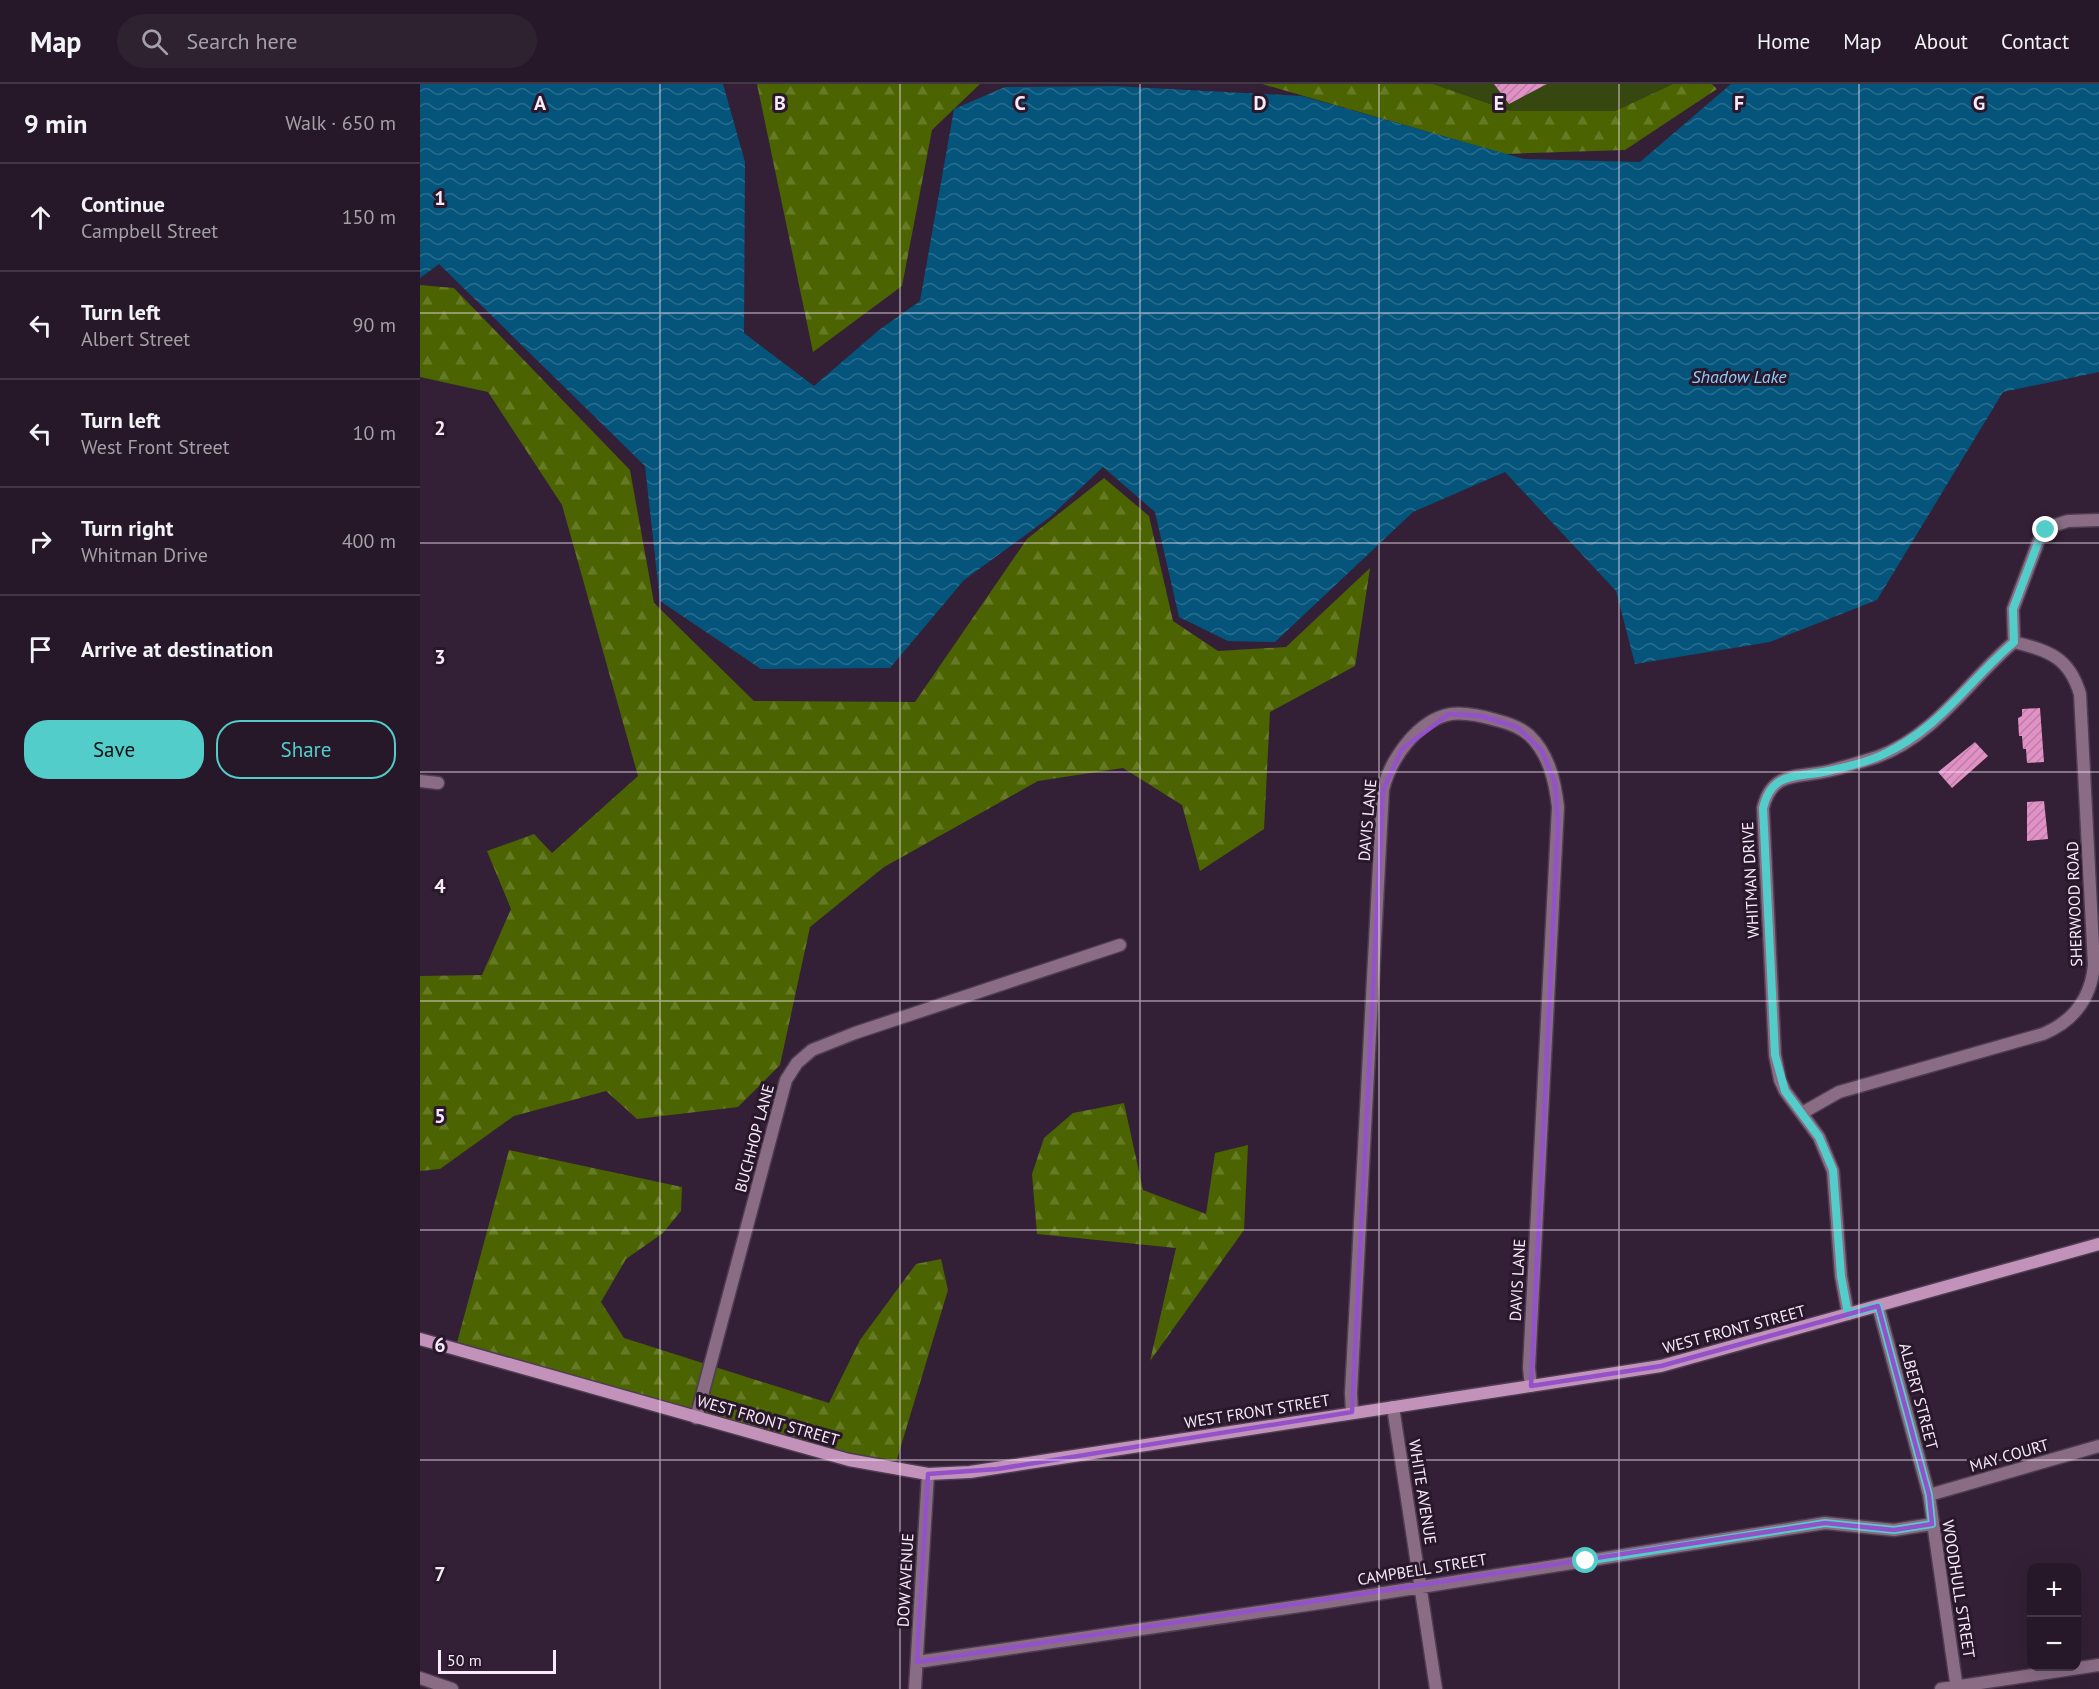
<!DOCTYPE html>
<html lang="en">
<head>
<meta charset="utf-8">
<style>
	body { margin:0; font-family:"PT Sans",sans-serif; background:#2e2130; color:#f1f3f6 }
	.controls { position:absolute; right:18px; bottom:18px; display:grid; overflow:hidden; border-radius:12px; box-shadow:0 6px 24px #0002 }
	.controls button { width:54px; height:54px; display:grid; place-items:center; padding:0; border:0; border-bottom:2px solid #423745; background:#261828; color:#f1f3f6; font:30px sans-serif }
	.scale { position:absolute; left:18px; bottom:15px; width:118px; box-sizing:border-box; padding-left:6px; border:3px solid #f7eaf8; border-top:0; font-size:16px; line-height:21px; white-space:nowrap; color:#f7eaf8; -webkit-text-stroke:4px #29172b; paint-order:stroke }
	.stop { position:absolute; width:18px; height:18px; margin:-14px; border:4px solid #53cdca; border-radius:50%; background:#fff }
	.stop.end { background:#53cdca; border-color:#fff; box-shadow:0 2px 6px #0008 }
	.list { margin:0; padding:0; list-style:none }
	h2 { display:flex; justify-content:space-between; align-items:center; height:78px; margin:0; padding:0 24px; font-size:26px }
	h2 small { font-size:20px; font-weight:400; color:#a4a0a8 }
	.list li { display:grid; grid-template-columns:39px 1fr auto; gap:18px; align-items:center; box-sizing:border-box; height:108px; padding:0 24px; border-top:2px solid #423745 }
	.list b { display:block; font-size:22px; white-space:nowrap }
	.list p { margin:0; font-size:20px; white-space:nowrap; color:#a4a0a8 }
	.list em { font-size:20px; font-style:normal; color:#a4a0a8 }
	.actions { display:flex; gap:12px; padding:18px 24px }
	.actions a { flex:1; padding:14px 0; border:2px solid #53cdca; border-radius:24px; text-align:center; font-size:21px; color:#53cdca }
	.actions .main { background:#53cdca; color:#111 }
	.icon { flex:none; width:33px; height:33px; fill:none; stroke:currentColor; stroke-width:2; stroke-linecap:round; stroke-linejoin:round }
	.map { position:relative; flex:none; width:1679px; height:1605px; overflow:hidden }
	header { display:flex; align-items:center; gap:36px; box-sizing:border-box; height:84px; padding:0 30px; background:#261828; border-bottom:2px solid #423745 }
	header strong { font-size:28px }
	nav { display:flex; gap:33px; margin-inline-start:auto; font-size:21px }
	.search { width:420px; height:54px; background:#2e2130; display:flex; align-items:center; gap:15px; box-sizing:border-box; padding:0 21px; border-radius:33px; color:#a4a0a8; font-size:22px }
	main { display:flex }
	aside { flex:1; background:#261828 }
	.map>svg:first-child { display:block }
	.green { fill:#374710 }
	.forest { fill:url(#forest-firs) }
	.water { fill:url(#water-waves) }
	.building { fill:url(#building-hatch) }
	.lines { fill:none; stroke-linecap:round; stroke-linejoin:round }
	.street-casing { stroke:#4e3c51; stroke-width:15 }
	.secondary-casing { stroke:#4e3c51; stroke-width:15 }
	.street { stroke:#8a6c85; stroke-width:12 }
	.secondary { stroke:#c292ba; stroke-width:12 }
	.route { stroke:#53cdca; stroke-width:8 }
	.marked { fill:none; stroke:#9452ca; stroke-width:4.5; stroke-linejoin:round }
	.grid { fill:none; stroke:#f7eaf8; stroke-width:1.5; stroke-opacity:0.55 }
	.labels { text-anchor:middle; dominant-baseline:central; stroke-width:6; stroke-linejoin:round; paint-order:stroke }
	.street-label { font-size:16px; fill:#f7eaf8; stroke:#29172b }
	.water-label { font-size:18px; font-style:italic; fill:#8ecdf7; stroke:#29172b }
	.grid-label { font-size:20px; text-anchor:middle; font-weight:bold; fill:#f7eaf8; stroke:#29172b; stroke-width:6; stroke-linejoin:round; paint-order:stroke }
</style>
</head>
<body>
<header>
<strong>Map</strong>
<div class="search"><svg class="icon" aria-label="search" viewBox="0 0 24 24"><circle cx="10" cy="10" r="6"/><path d="M15 15l6 6"/></svg>Search here</div>
<nav><a>Home</a><a>Map</a><a>About</a><a>Contact</a></nav>
</header>
<main>
<aside>
<h2>9 min<small>Walk · 650 m</small></h2>
<ul class="list">
<li><svg class="icon" aria-label="ahead" viewBox="0 0 24 24"><path d="M12 20V5M6 11l6-6 6 6"/></svg><div><b>Continue</b><p>Campbell Street</p></div><em>150 m</em></li>
<li><svg class="icon" aria-label="left" viewBox="0 0 24 24"><path d="M17 20v-9H6M10 6l-5 5 5 5"/></svg><div><b>Turn left</b><p>Albert Street</p></div><em>90 m</em></li>
<li><svg class="icon" aria-label="left" viewBox="0 0 24 24"><path d="M17 20v-9H6M10 6l-5 5 5 5"/></svg><div><b>Turn left</b><p>West Front Street</p></div><em>10 m</em></li>
<li><svg class="icon" aria-label="right" viewBox="0 0 24 24"><path d="M7 20v-9h11M14 6l5 5-5 5"/></svg><div><b>Turn right</b><p>Whitman Drive</p></div><em>400 m</em></li>
<li><svg class="icon" aria-label="arrive" viewBox="0 0 24 24"><path d="M6 21V4h12l-3 4 3 4H6"/></svg><div><b>Arrive at destination</b></div></li>
</ul>
<div class="actions"><a class="main">Save</a><a>Share</a></div>
</aside>
<div class="map">
<svg width="1679" height="1605" viewBox="0 0 1679 1605">
	<defs>
		<pattern id="forest-firs" width="22" height="20" patternUnits="userSpaceOnUse" patternTransform="scale(1.5)"><rect width="22" height="20" fill="#4b6300"/><path d="M5 1l3.5 6h-7zM16 11l3.5 6h-7z" fill="#667a26"/></pattern>
		<pattern id="water-waves" width="16" height="10" patternUnits="userSpaceOnUse" patternTransform="scale(1.5)"><rect width="16" height="10" fill="#04547b"/><path d="M0 5q4-4 8 0t8 0" fill="none" stroke="#296d8e"/></pattern>
		<pattern id="building-hatch" width="6" height="6" patternUnits="userSpaceOnUse" patternTransform="scale(1.5)"><rect width="6" height="6" fill="#e191c5"/><path d="M-1 1l2-2M0 6l6-6M5 7l2-2" fill="none" stroke="#bb7ea6"/></pattern>
	</defs>
	<rect width="100%" height="100%" fill="#332036"/>
	<path class="green" d="M1013,0H1253L1195,27H1090Z"/>
	<path class="forest" d="M337,0H560L512,46L482,202L393,268Z
		M842,0H1013L1090,27H1195L1253,0H1292L1297,5L1205,66L1085,70Z
		M0,201L34,204L210,386L234,519L334,617L495,618L607,455L684,394L729,432L753,537L798,567L866,563L950,484L935,582L850,628L844,745L780,787L762,721L703,684L618,697L464,783L390,843L360,981L318,1023L217,1035L186,1007L94,1032L20,1085L0,1087V892L62,891L91,825L67,767L114,750L132,769L218,692L142,421L68,308L0,293Z
		M704,1019L723,1106L786,1130L795,1069L828,1061L824,1146L730,1277L756,1164L617,1150L612,1090L624,1054L653,1029Z
		M89,1066L262,1103L261,1127L243,1149L206,1175L181,1218L204,1254L409,1319L440,1256L496,1180L521,1175L528,1206L474,1385L35,1266Z"/>
	<path class="water" d="M0,0H303L325,78L324,249L394,302L459,246L500,217L534,25L585,3L694,2L882,12L1104,75L1220,78L1311,0H1679V288L1583,308L1457,516L1350,558L1215,580L1196,507L1085,388L993,428L855,558L808,557L759,533L735,428L683,383L630,433L544,496L470,584L341,585L240,517L225,382L19,180L0,194Z"/>
	<path class="building" d="M1074,0H1127L1089,20Z
		M1620,624L1624,678L1607,679L1606,665H1603L1602,652H1599L1598,634L1602,632V625Z
		M1555,658L1568,672L1532,704L1518,688Z
		M1624,717L1628,755L1607,757V718Z"/>
	<g class="lines">
		<g class="street-casing">
			<path id="street" d="M1594,558L1593,525L1619,456L1632,442L1648,437L1679,436
				M0,697L18,699
				M1382,1029L1419,1008L1623,950C1654,937 1671,914 1674,881L1660,610C1649,573 1629,567 1594,558
				M1458,1222L1509,1411L1537,1605
				M1428,1230L1421,1192L1413,1087L1399,1053L1365,1007L1360,996L1355,971L1343,724C1352,686 1379,694 1408,687C1425,683 1441,678 1457,673C1516,651 1548,597 1594,558
				M973,1323L1016,1605
				M932,1328L931,1309L963,706C970,676 997,636 1031,630C1046,628 1062,632 1076,636C1088,639 1100,643 1109,651C1129,670 1135,697 1138,723L1109,1284L1111,1302
				M276,1334L366,996L377,979L392,966L435,949L700,861
				M1509,1411L1679,1362
				M497,1578L907,1518L1405,1439L1474,1446L1512,1440
				M0,1594L32,1605
				M495,1605L508,1390
				M1521,1605L1679,1581"/>
		</g>
		<g class="secondary-casing">
			<path id="secondary" d="M0,1255L429,1376L508,1390L550,1388L1241,1282L1679,1160"/>
		</g>
		<use href="#street" class="street"/>
		<use href="#secondary" class="secondary"/>
	</g>
	<g class="lines">
		<path class="route" d="M1166,1477L1405,1439L1474,1446L1512,1440L1509,1411L1458,1222L1428,1230L1421,1192L1413,1086L1399,1053L1365,1007L1355,971L1343,724C1352,686 1378,694 1408,687C1426,683 1445,679 1462,671C1521,644 1547,598 1594,558L1593,525L1619,456L1626,446"/>
	</g>
	<path class="marked" d="M1029,630L1061,632L1097,643L1122,667L1135,699L1138,739L1111,1302L1241,1282L1458,1222L1509,1411L1512,1440L1474,1446L1405,1439L497,1578L508,1390L577,1385L932,1328L963,706L982,665Z"/>
	<path class="grid" d="M240,0V1605M480,0V1605M720,0V1605M959,0V1605M1199,0V1605M1439,0V1605M0,229H1679M0,459H1679M0,688H1679M0,917H1679M0,1146H1679M0,1376H1679"/>
	<g class="labels">
		<g class="street-label">
			<text transform="translate(947 736) rotate(-85)">DAVIS LANE</text>
			<text transform="translate(1330 796) rotate(-93)">WHITMAN DRIVE</text>
			<text transform="translate(1654 820) rotate(-92)">SHERWOOD ROAD</text>
			<text transform="translate(334 1054) rotate(-75)">BUCHHOP LANE</text>
			<text transform="translate(1097 1196) rotate(-87)">DAVIS LANE</text>
			<text transform="translate(1314 1245) rotate(-15)">WEST FRONT STREET</text>
			<text transform="translate(1499 1312) rotate(75)">ALBERT STREET</text>
			<text transform="translate(837 1327) rotate(-9)">WEST FRONT STREET</text>
			<text transform="translate(348 1336) rotate(16)">WEST FRONT STREET</text>
			<text transform="translate(1589 1371) rotate(-16)">MAY COURT</text>
			<text transform="translate(1003 1408) rotate(81)">WHITE AVENUE</text>
			<text transform="translate(1002 1485) rotate(-9)">CAMPBELL STREET</text>
			<text transform="translate(485 1496) rotate(-87)">DOW AVENUE</text>
			<text transform="translate(1539 1505) rotate(81)">WOODHULL STREET</text>
		</g>
		<g class="water-label">
			<text x="1319" y="292">Shadow Lake</text>
		</g>
	</g>
	<g class="grid-label">
		<text x="120" y="26">A</text>
		<text x="360" y="26">B</text>
		<text x="600" y="26">C</text>
		<text x="840" y="26">D</text>
		<text x="1079" y="26">E</text>
		<text x="1319" y="26">F</text>
		<text x="1559" y="26">G</text>
		<text x="20" y="121">1</text>
		<text x="20" y="351">2</text>
		<text x="20" y="580">3</text>
		<text x="20" y="809">4</text>
		<text x="20" y="1039">5</text>
		<text x="20" y="1268">6</text>
		<text x="20" y="1497">7</text>
	</g>
</svg>
<div class="controls">
<button>+</button>
<button>−</button>
</div>
<div class="scale">50 m</div>
<div class="stop" style="left:1166px;top:1477px"></div>
<div class="stop end" style="left:1626px;top:446px"></div>
</div>
</main>
</body>
</html>
